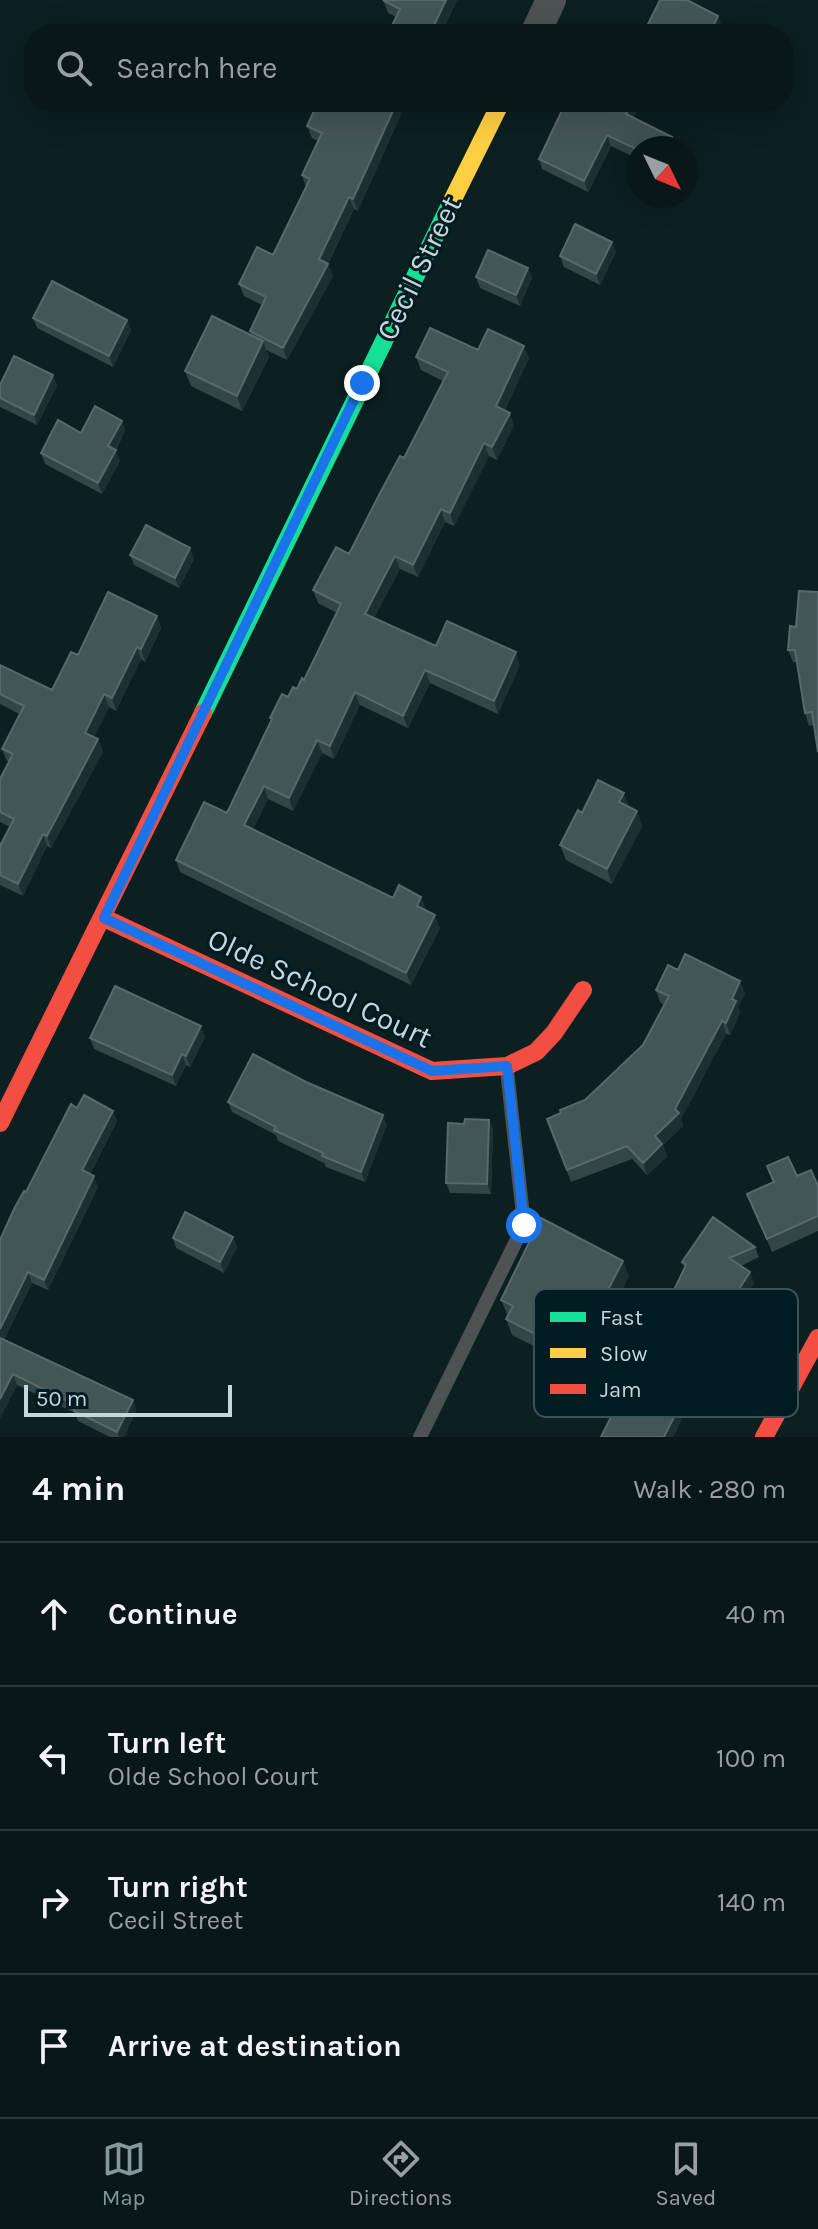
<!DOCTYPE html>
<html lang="en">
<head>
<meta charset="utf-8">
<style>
	body { margin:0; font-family:Karla,sans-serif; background:#122022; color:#f1f3f6 }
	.compass { position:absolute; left:626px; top:136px; width:72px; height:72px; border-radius:50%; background:#091719; box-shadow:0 8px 32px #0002; rotate:133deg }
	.scale { position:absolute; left:24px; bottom:20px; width:208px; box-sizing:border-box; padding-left:8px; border:4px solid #c5d7da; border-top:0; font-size:22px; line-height:28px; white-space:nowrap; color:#c5d7da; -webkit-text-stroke:6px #001b21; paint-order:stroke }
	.stop { position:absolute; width:24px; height:24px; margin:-18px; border:6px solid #1a73e8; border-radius:50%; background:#fff }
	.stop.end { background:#1a73e8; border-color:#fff; box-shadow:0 2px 8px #0008 }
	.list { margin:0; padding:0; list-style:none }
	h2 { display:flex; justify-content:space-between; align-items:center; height:104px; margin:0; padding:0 32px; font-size:34px }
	h2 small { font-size:26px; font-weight:400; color:#999fa2 }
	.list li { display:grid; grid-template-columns:52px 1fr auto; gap:24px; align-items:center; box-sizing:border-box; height:144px; padding:0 32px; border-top:2px solid #293638 }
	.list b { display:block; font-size:30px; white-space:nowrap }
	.list p { margin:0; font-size:26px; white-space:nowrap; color:#999fa2 }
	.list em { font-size:26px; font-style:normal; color:#999fa2 }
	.icon { flex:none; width:44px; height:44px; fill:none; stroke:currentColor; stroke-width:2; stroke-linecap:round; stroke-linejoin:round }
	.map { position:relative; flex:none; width:818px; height:1437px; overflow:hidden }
	.search { position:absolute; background:#091719; box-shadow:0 8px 32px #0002; left:24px; right:24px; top:24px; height:88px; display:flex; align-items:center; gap:20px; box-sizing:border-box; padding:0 28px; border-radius:32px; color:#999fa2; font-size:30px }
	.sheet { height:680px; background:#091719 }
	nav { display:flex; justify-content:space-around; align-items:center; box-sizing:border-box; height:112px; border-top:2px solid #293638; background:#091719; font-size:22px; color:#999fa2 }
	nav a { display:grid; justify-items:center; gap:4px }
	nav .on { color:#849799 }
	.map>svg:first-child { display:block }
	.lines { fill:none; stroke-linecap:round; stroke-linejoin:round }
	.lane { stroke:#4d5355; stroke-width:14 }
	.street { stroke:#4d5355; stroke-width:30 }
	.fast { stroke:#16e098; stroke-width:18 }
	.slow { stroke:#ffcf43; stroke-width:18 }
	.jam { stroke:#f24e42; stroke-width:18 }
	.wall { fill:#344546 }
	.shaded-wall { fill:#1d2f31 }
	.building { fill:#445556; stroke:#58696b; stroke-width:2 }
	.route { stroke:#1a73e8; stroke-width:10 }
	.labels { text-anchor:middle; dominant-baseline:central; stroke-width:6; stroke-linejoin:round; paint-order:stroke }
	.street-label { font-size:30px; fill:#c5d7da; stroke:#001b21 }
	.key { fill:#001b21; stroke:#3b5358; stroke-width:2 }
	.key-label { font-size:22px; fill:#c5d7da }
</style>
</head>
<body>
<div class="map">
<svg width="818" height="1437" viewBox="0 0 818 1437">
	<rect width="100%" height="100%" fill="#0c1f21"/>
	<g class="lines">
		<path class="lane" d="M420,1437L524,1225L507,1070"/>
		<path class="street" d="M535,34L551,0"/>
		<path class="fast" d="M203,713L451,203"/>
		<path class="slow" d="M451,203L501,102"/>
		<path class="jam" d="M104,918L432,1071L507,1066L536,1052L554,1033L583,990
			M0,1123L203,713
			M764,1437L818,1338"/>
	</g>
	<path class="wall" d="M383,0H457L441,34H388L396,17L388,13Z
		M318,102L358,211L354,209L328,264L333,276L287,360L266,350L269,357L242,411L191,386L185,371L251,336L250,331L262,305L244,296L239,284L273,255L306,187L302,175L318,141L312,138L307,126Z
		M566,102H641L633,118L672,137L676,147L638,148V159L611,146L588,192L542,169L539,159Z
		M685,102H699L697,108Z
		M616,252L600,285L564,267L560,256Z
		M528,268L532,278L520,306L480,288L476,277Z
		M33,318L127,320L131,330L113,367L37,328Z
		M478,350L529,358L505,410L514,425L497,460L489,456L454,526L445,522L418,577L400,569L374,618L436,646L520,665L498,714L430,683L408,728L360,705L334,759L322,753L293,811L268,799L253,829L393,898L421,897L426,910L440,928L411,985L180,872L176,860L227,813L271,721L270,718L304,680L337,613L318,603L313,590L349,554L404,458L443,381L421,370L416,357Z
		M0,385H57L37,425L0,407Z
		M122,421L125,431L116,450L120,461L102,494L45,464L41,453L81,433Z
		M130,555L194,559L179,588L134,565Z
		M157,616L161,628L145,662L141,659L116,711L109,707L94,737L98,739L103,752L51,848L47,846L23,896L0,885V846L10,827L0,822V779L9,762L7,761L2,749L19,714L0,704V665L52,690L78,655Z
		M796,627L814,725L809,726L805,713L797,662H793L788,650Z
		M629,807L642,826L612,884L566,860L560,845L582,813Z
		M678,970L745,993L738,1007L740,1013L730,1035L726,1034L681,1119L683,1126L663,1145L667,1157L647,1175L632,1159L571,1182L547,1119L561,1113L585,1100L643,1045L664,1005L660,1002L656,990Z
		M205,1037L190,1067L186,1065L176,1086L94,1049L90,1038Z
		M228,1102L387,1125L365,1182L326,1167L324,1163L278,1141L276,1135L232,1112Z
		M113,1111L117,1121L90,1174L98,1187L48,1290L32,1283L4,1340L133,1400L136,1411L124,1437H110L78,1421L75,1413L17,1385L0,1418V1240L26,1192Z
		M489,1120L493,1130L491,1194L450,1193L446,1183L464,1124Z
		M767,1166L797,1176L818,1186V1231L772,1252L747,1194L773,1182Z
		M233,1237L237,1247L224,1273L176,1248L173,1238Z
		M755,1247L759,1257L741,1266L754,1283L737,1307L673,1437H601L622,1394L621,1389L631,1367L629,1362L650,1340L685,1269L682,1262Z
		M629,1276L589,1353L578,1347L569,1364L512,1335L506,1319L508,1316L501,1300Z"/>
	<path class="shaded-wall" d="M446,0H457L441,34H430Z
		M718,16L722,26L718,34L713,26Z
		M397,102H407L358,211L353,199Z
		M632,102H641L630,125L626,114Z
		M607,135L611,146L588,192L584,181Z
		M672,137L676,147L666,148Z
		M349,197L354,209L326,267L328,264L333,276L287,360L283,348L319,259Z
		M612,242L616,252L600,285L596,274Z
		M528,268L532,278L520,306L516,295Z
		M127,320L131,330L113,367L109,356Z
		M263,341L269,357L242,411L237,396Z
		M524,346L529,358L501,419L496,406Z
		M53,375L57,385L37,425L34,415Z
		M510,413L514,425L497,460L492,447Z
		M122,421L125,431L112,456L108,446Z
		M484,443L489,456L454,526L450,513Z
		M116,450L120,461L102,494L98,483Z
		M441,509L445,522L418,577L413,565Z
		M190,548L194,559L179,588L175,578Z
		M395,556L400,569L370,626L365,614Z
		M157,616L161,628L145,662L141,649Z
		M137,647L141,659L116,711L112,698Z
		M516,652L520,665L498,714L494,701Z
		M425,670L430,683L408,728L403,716Z
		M355,692L360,705L334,759L330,746Z
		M104,694L109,707L90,745L85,733Z
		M98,739L103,752L51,848L47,836Z
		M317,740L322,753L293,811L289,798Z
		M264,786L268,799L249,838L244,825Z
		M624,793L630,808L619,802Z
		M637,811L642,826L612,884L607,869Z
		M43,834L47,846L23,896L18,884Z
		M421,897L426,909L421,918L417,906Z
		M435,915L440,928L411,985L406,973Z
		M740,981L745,993L738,1007L740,1013L730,1035L726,1023L732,999Z
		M722,1021L726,1034L681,1119L683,1126L663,1145L667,1157L647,1175L643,1163L655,1136L675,1109Z
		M201,1026L205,1037L190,1067L186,1056Z
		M182,1054L186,1065L176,1086L172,1075Z
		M113,1111L117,1121L86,1181L82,1170Z
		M383,1115L387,1125L365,1182L361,1172Z
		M489,1120L493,1130L491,1194L487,1184Z
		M94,1176L98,1187L48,1290L44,1280Z
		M233,1237L237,1247L224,1273L220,1262Z
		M623,1261L629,1276L589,1353L583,1338Z
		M28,1272L32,1283L0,1347V1329Z
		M750,1272L754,1283L737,1307L673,1437H664L734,1297Z
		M573,1332L578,1347L569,1364L564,1349Z
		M13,1374L17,1385L0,1418V1399Z
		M133,1400L136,1411L124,1437H119L117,1432Z"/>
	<path class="building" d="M383,0H446L430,34H388L400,9Z
		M660,0H687L718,16L713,26L721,29L719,34H643Z
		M318,102H397L353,199L349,197L319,259L328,264L283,348L250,331L266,297L239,284L257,247L273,255L310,179L302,175L322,133L307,126Z
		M566,102H632L626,114L672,137L666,148H638V150L607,135L584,181L539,159Z
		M575,224L612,242L596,274L560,256Z
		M488,250L528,268L516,295L476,277Z
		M52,281L127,320L109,356L33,318Z
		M212,316L263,341L237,396L185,371Z
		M430,328L478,350L488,329L524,346L496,406L510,413L492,447L484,443L450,513L441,509L413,565L395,556L365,614L436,646L447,621L516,652L494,701L425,670L403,716L355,692L330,746L317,740L289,798L264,786L244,825L393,898L399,885L421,897L417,906L435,915L406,973L176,860L204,802L227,813L272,719L270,718L282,694L288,697L293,687L297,689L302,678L304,680L341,604L313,590L336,547L349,554L380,493L400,456L404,458L448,372L416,357Z
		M14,356L53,375L34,415L0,398V385Z
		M95,406L122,421L108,446L116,450L98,483L41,453L58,420L81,433Z
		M146,525L190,548L175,578L130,555Z
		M799,591L818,592V752L812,712L805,713L795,650H788L790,626L796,627Z
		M108,592L157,616L141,649L137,647L112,698L104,694L85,733L98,739L47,836L43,834L18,884L0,875V846L14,819L0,812V779L13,754L2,749L24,706L0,694V665L52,690L71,652L78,655Z
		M598,780L624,793L619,802L637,811L607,869L560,845L578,810L582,813Z
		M685,954L740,981L732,999L736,1001L726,1023L722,1021L675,1109L679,1113L655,1136L662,1144L643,1163L627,1146L567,1170L547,1119L561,1113L560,1110L585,1100L643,1045L669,996L656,990L668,965L678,970Z
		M115,986L201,1026L186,1056L182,1054L172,1075L90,1038Z
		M253,1054L306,1082L383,1115L361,1172L322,1156L323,1153L274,1130L276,1127L228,1102Z
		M84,1095L113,1111L82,1170L94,1176L44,1280L28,1272L0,1329V1240L14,1209L24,1191L26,1192L71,1104L77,1108Z
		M465,1119L489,1120L487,1184L446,1183L448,1123L464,1124Z
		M788,1157L797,1176L811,1170L818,1186V1216L767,1239L747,1194L774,1182L767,1166Z
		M185,1212L233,1237L220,1262L173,1238Z
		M713,1217L755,1247L729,1258L750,1272L734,1297L664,1437H601L624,1391L621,1389L633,1364L629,1362L643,1336L650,1340L686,1265L682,1262Z
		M541,1218L623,1261L583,1338L573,1332L564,1349L506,1319L513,1306L501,1300Z
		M0,1338L133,1400L117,1432L74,1411L76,1405L13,1374L0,1399Z"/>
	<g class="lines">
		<path class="route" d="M362,383L104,918L432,1071L507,1066L524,1225"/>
	</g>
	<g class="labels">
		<g class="street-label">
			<text transform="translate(419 268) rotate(-64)">Cecil Street</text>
			<text transform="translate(320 988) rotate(25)">Olde School Court</text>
		</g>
	</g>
	<rect x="534" y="1289" width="264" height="128" rx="12" class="key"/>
	<rect x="550" y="1312" width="36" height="10" fill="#16e098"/>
	<rect x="550" y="1348" width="36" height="10" fill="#ffcf43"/>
	<rect x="550" y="1384" width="36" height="10" fill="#f24e42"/>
	<g class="key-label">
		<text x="600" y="1325">Fast</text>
		<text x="600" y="1361">Slow</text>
		<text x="600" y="1397">Jam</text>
	</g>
</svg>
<svg class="compass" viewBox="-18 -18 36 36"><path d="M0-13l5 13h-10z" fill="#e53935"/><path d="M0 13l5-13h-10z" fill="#999fa2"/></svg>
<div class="scale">50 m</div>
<div class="stop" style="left:524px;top:1225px"></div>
<div class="stop end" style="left:362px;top:383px"></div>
<div class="search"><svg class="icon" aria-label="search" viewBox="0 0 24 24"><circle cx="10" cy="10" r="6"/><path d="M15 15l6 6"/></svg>Search here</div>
</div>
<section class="sheet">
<h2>4 min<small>Walk · 280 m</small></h2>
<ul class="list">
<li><svg class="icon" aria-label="ahead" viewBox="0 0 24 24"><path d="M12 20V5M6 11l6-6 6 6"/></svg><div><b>Continue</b></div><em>40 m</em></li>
<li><svg class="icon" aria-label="left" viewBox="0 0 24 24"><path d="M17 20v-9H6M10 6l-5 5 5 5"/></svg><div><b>Turn left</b><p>Olde School Court</p></div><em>100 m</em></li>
<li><svg class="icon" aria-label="right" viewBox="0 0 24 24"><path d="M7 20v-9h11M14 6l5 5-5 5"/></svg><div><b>Turn right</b><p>Cecil Street</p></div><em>140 m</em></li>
<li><svg class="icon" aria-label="arrive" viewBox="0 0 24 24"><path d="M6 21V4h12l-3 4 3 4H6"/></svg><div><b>Arrive at destination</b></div></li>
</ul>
</section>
<nav>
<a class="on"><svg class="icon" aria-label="map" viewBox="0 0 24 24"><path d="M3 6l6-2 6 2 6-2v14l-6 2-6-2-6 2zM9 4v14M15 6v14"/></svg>Map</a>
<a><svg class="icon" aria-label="directions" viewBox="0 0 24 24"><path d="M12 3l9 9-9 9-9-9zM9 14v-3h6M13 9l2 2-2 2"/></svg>Directions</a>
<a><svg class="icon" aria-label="saved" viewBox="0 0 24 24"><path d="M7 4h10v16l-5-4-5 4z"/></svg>Saved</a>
</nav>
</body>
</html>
